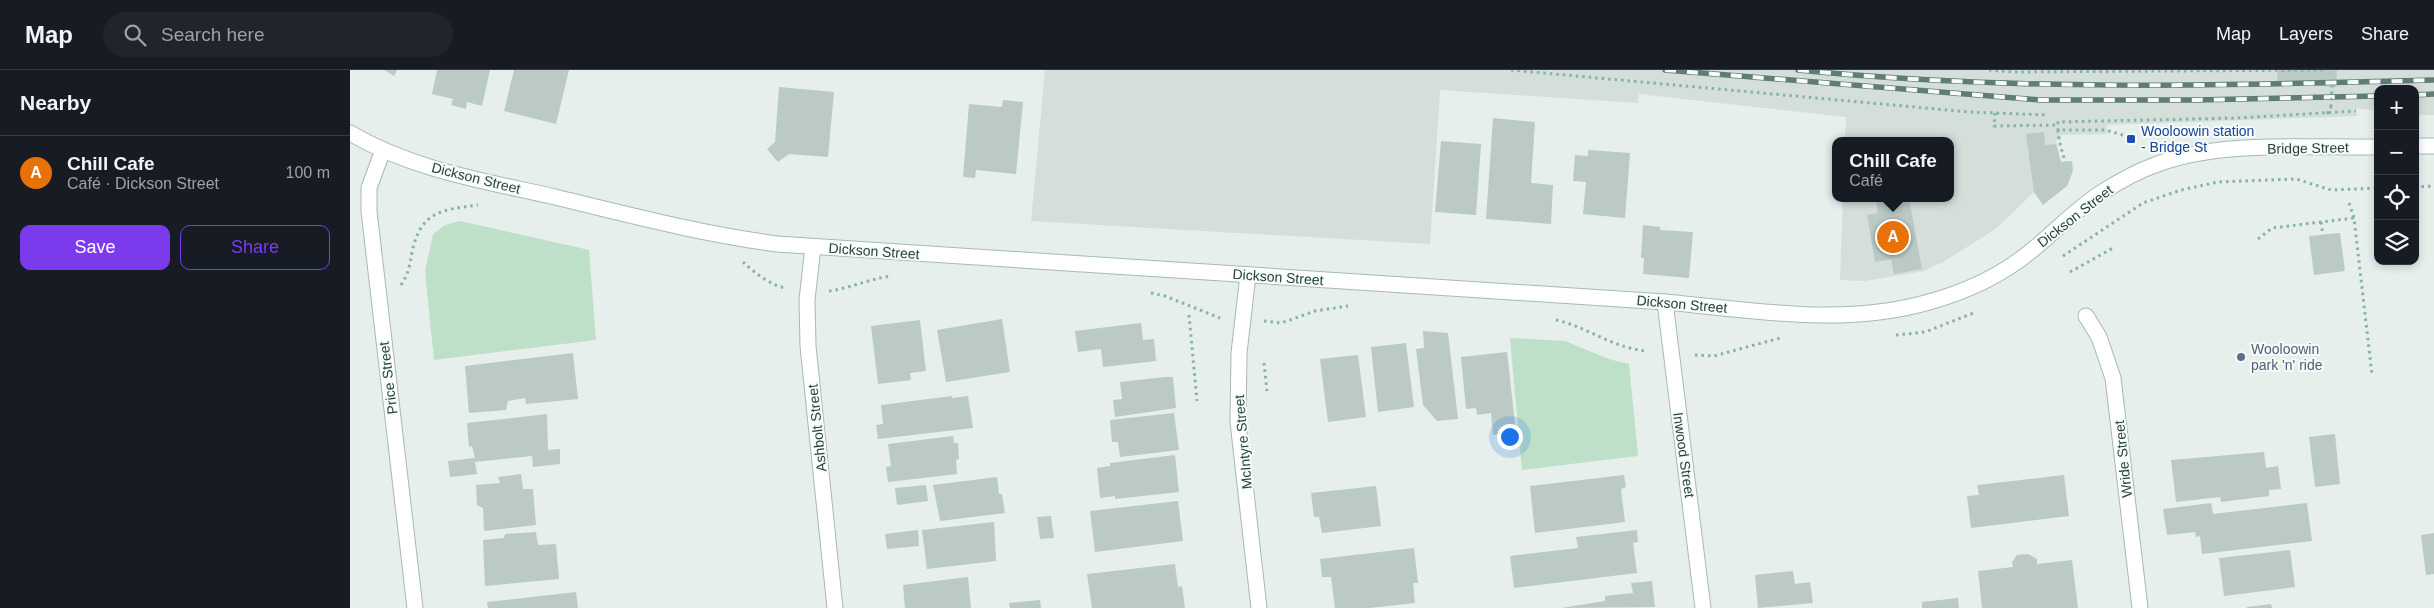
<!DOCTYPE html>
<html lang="en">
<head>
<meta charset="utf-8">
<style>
	body { margin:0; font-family:Helvetica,sans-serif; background:#20242c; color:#f1f3f6 }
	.controls { position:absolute; right:15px; top:15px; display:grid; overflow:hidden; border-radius:10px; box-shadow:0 2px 8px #0003 }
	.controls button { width:45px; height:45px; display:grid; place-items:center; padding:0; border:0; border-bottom:1px solid #363941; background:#171b24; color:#f1f3f6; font:25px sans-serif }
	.you { position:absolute; left:1159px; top:366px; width:18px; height:18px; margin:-12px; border:4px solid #fff; border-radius:50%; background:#1a73e8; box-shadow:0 0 0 8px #1a73e833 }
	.badge { display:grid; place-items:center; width:32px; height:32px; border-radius:50%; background:#7c3aed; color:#fff; font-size:16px; font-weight:700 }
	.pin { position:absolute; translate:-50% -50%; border:2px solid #fff; box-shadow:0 1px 5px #0006 }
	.popup { position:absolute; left:1482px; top:67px; width:122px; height:65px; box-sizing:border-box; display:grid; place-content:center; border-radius:10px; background:#171b24; filter:drop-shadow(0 1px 4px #0005); font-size:16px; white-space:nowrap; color:#9ea1a6 }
	.popup b { font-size:19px; color:#f1f3f6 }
	.popup::after { content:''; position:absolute; left:50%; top:100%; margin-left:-10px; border:10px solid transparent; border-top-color:#171b24 }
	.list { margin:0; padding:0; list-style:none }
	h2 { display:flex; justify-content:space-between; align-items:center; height:65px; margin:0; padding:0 20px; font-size:21px }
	h2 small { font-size:16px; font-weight:400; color:#9ea1a6 }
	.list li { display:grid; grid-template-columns:32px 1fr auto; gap:15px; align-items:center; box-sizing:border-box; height:75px; padding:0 20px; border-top:1px solid #363941 }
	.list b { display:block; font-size:19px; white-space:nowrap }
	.list p { margin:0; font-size:16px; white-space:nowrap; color:#9ea1a6 }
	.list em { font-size:16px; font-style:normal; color:#9ea1a6 }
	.actions { display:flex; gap:10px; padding:15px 20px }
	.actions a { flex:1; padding:11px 0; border:1px solid #7c3aed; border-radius:10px; text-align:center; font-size:18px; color:#7c3aed }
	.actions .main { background:#7c3aed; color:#fff }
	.icon { flex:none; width:28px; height:28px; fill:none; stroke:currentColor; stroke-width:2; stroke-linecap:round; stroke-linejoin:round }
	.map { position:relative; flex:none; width:2084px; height:538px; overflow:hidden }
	header { display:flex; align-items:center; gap:30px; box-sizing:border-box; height:70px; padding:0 25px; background:#171b24; border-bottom:1px solid #363941 }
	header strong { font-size:24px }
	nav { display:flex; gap:28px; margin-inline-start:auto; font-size:18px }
	.search { width:350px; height:45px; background:#20242c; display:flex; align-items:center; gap:12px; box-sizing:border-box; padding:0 18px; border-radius:28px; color:#9ea1a6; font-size:19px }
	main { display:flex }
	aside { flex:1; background:#171b24 }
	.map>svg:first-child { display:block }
	.built { fill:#d4dfda }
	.green { fill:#bfe0c8 }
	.building { fill:#bbcac4 }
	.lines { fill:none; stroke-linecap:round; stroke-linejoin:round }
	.street-casing { stroke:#a8b8b2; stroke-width:17 }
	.secondary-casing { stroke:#a4bbb3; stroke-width:17 }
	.path { stroke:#86b3a5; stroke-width:3; stroke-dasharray:2.5 4; stroke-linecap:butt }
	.street { stroke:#fff; stroke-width:15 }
	.secondary { stroke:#fff; stroke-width:15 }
	.rail-casing { stroke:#5f7d75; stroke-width:5.5 }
	.rail { stroke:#f7fbf9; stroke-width:4; stroke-dasharray:11; stroke-linecap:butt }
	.path-bridge { stroke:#86b3a5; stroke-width:3; stroke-dasharray:2.5 4; stroke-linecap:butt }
	.transit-dot { fill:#1a4fb4; stroke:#f7fbf9; stroke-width:2 }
	.service-dot { fill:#5c6f8a; stroke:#f7fbf9; stroke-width:2 }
	.labels { text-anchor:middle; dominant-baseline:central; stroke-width:4; stroke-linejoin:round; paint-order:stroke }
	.transit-label { font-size:14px; fill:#164399; stroke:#f7fbf9; text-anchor:start }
	.street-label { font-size:14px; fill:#24423a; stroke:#f7fbf9 }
	.service-label { font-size:14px; fill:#4e5e75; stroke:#f7fbf9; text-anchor:start }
</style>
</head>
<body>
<header>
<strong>Map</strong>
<div class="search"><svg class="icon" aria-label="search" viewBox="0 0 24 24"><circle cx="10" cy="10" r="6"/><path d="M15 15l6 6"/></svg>Search here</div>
<nav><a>Map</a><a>Layers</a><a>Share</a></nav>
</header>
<main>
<aside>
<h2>Nearby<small></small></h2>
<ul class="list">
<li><span class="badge" style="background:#e8710a">A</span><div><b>Chill Cafe</b><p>Café · Dickson Street</p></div><em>100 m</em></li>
</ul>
<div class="actions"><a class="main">Save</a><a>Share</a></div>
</aside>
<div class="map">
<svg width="2084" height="538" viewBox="0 0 2084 538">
	<rect width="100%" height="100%" fill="#e6efeb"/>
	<path class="built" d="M695,0H2084V45H2065V19H2028V41L2006,38L2007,46L1757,55V64L1711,65V71L1706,70L1711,92L1708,103L1684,122L1647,158L1595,191L1574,201L1515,211L1490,210L1493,128H1600V71H1495L1496,47L1289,24L1288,33L1090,20L1080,174L681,151Z"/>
	<path class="green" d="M110,151L239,180L246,270L84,290L75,201L83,164L95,155Z
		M1160,268L1215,271L1259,289L1279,294L1288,386L1172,400Z"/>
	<path class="building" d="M34,0H47L44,6Z
		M87,0H140L132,36L117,32L116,39L101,35L103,29L82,24Z
		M164,0H219L206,54L154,41Z
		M1928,0H1987L1986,17L1927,13Z
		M429,17L484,22L478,87L439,84L428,92L417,79L425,72Z
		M653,30L673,32L666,104L626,100L625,108L613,107L619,34L652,37Z
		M1143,48L1185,52L1181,113L1203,115L1201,154L1136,149Z
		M1694,62L1695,75L1706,74L1711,92L1722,91L1723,101L1717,116L1693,135L1684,122L1676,64Z
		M1091,71L1131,74L1126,145L1085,142Z
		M1238,80L1280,83L1275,148L1233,144L1236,112L1223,111L1225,85L1238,86Z
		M1537,128H1559L1572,199L1544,204L1541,189L1525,192L1517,145L1528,143L1526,130Z
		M1293,155L1310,157V160L1343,162L1339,208L1293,204L1294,188H1291Z
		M1990,163L1995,201L1964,205L1959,166Z
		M652,249L660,302L596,312L587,260Z
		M570,250L576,301L560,303L561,310L528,314L521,256Z
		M791,253L793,270L804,269L806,291L753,297L751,279L728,282L725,261Z
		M1073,261L1098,263L1108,349L1087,351L1073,335L1066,279L1074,278Z
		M1056,273L1064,337L1028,342L1021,277Z
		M1157,282L1166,362L1143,365L1141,343L1127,345L1126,338L1116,339L1111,287Z
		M223,283L228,329L176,334L175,328L158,331L156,340L119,343L115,296Z
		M1008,285L1016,347L978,352L970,289Z
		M815,307H823L826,338L765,347L763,330L772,329L770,312Z
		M602,326V328L618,326L623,358L528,369L526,355L533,354L531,335Z
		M824,343L829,380L770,387L768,372H762L760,350Z
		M197,344L198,380L210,379V394L183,397L182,386L125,392L127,404L100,407L98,391L125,388L122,376L119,377L117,353Z
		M1985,364L1990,414L1965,417L1959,367Z
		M603,366L604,373H608L609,389L606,390L607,404L538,412L536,397L541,396L538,374Z
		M1914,382L1916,398L1928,396L1931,419L1919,420V426L1871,432L1870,427L1826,432L1821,390Z
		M825,385L829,422L765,429V426L750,428L747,398L760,396V393Z
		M171,404L173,419H183L186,455L134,461L133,438L127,435L126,415L150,413L148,407Z
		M1274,405L1276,417L1271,419L1275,452L1185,463L1180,416Z
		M1714,405L1719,446L1621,458L1617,426L1629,425L1627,415Z
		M647,407L649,424H652L655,443L590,451L583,415Z
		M576,415L578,431L547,435L545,418Z
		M1026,416L1031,456L972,463L969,447H964L961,423Z
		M828,431L833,471L745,482L740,441Z
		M1861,433L1863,444L1957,433L1962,471L1852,484L1850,466L1846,467L1845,462L1817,465L1813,439Z
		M701,446L704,468L690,469L687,447Z
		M644,452L646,491L577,499L572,460Z
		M568,460L569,476L537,479L535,464Z
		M1287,460L1288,472L1283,473L1287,503L1164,518L1160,486L1228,478L1226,467Z
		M186,462L188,475L206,474L209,509L135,516L133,470L154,468L155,464Z
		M2084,463V504L2076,505L2071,465Z
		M1064,478L1068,513H1063L1065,533L1019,538H985L981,507H972L970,489Z
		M1940,480L1945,517L1874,526L1869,488Z
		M1678,484L1687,489V494L1722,490L1728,538H1632L1628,501L1663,497L1662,492L1667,485Z
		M825,494L828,517L832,516L835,538H742L737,504Z
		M1443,501L1445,514L1460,512L1463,533L1408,538L1405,505Z
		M618,507L621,538H555L553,515Z
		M1302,511L1305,537L1211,538L1255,531V526L1283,523L1281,513Z
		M226,522L228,538H138L137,532Z
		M1608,528L1609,538H1572V532Z
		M690,530L691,538H660L659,533Z
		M1921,534L1922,538H1897V537Z"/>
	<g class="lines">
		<g class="street-casing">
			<path id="street" d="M33,80L19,118V141L65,538
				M463,177L457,230L458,276L485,538
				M898,205L889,283L888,352L909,538
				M1315,232L1353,538
				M1736,246L1749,267L1763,308L1790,538"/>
		</g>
		<g class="secondary-casing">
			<path id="secondary" d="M0,63C63,100 135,111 205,127C279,145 352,164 427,174L1315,232C1403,240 1493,257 1579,232C1615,222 1652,205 1681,181C1705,162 1728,137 1754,121C1770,111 1788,101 1805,95C1869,70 1959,78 2028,77
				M2065,76H2084"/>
		</g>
		<path class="path" d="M1161,0L1619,42L1698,45
			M1639,0L1665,2L1973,0
			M1645,43L1644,56L1708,55
			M1977,44L1981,37
			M1708,60L1709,70L1715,92
			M1773,65L1755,60H1708V52L1887,48L2006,41
			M2065,117L2084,116
			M1999,133L2004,148L2022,305
			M1971,152L1973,165
			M1908,169L1922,158L2004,148
			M1713,186L1793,133L1831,120L1868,112L1946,109L1981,120L2028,118
			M393,192C404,202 421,216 436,218
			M1720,202L1763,178
			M51,215C58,205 60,195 62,182C71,141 91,140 128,135
			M479,221C501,218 519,209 541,206
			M801,223L815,226L870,248
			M839,245L847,331
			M1206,250C1238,257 1264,279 1298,281
			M914,251L931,253L965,241L998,236
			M1546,265L1575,262L1626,242
			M1345,285L1364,286L1430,268
			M914,293L917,321"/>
		<use href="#street" class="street"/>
		<use href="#secondary" class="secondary"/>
		<g class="rail-casing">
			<path id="rail" d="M1315,0L1690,30H1847L2028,26
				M1448,0C1660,21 1872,16 2084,10
				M2065,25L2084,24"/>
		</g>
		<use href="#rail" class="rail"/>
		<path class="path-bridge" d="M1981,37L1982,16"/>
	</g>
	<rect class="transit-dot" x="1776" y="64" width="10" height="10" rx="2.5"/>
	<circle class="service-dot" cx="1891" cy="287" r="5"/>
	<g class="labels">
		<g class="transit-label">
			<text x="1791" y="61">Wooloowin station<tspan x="1791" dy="16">- Bridge St</tspan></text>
		</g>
		<g class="street-label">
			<text transform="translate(1958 78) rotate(-1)">Bridge Street</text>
			<text transform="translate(126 108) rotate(14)">Dickson Street</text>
			<text transform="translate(1725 146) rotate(-38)">Dickson Street</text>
			<text transform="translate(524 181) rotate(4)">Dickson Street</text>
			<text transform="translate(928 207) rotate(4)">Dickson Street</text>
			<text transform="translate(1332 234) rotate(5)">Dickson Street</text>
			<text transform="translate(38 308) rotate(-97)">Price Street</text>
			<text transform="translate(467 358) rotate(-96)">Ashbolt Street</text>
			<text transform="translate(893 372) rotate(-95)">McIntyre Street</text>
			<text transform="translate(1334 385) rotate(82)">Inwood Street</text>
			<text transform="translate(1773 389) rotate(-96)">Wride Street</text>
		</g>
		<g class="service-label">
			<text x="1901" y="279">Wooloowin<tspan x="1901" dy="16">park 'n' ride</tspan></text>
		</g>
	</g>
</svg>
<div class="controls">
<button>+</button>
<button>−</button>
<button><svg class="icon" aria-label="locate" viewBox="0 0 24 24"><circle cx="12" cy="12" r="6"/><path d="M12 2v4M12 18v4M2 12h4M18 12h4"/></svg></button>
<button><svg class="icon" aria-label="layers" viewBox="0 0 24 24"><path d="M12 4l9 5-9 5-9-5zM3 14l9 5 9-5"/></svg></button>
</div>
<div class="you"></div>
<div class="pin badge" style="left:1543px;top:167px;background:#e8710a">A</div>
<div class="popup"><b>Chill Cafe</b>Café</div>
</div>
</main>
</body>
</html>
